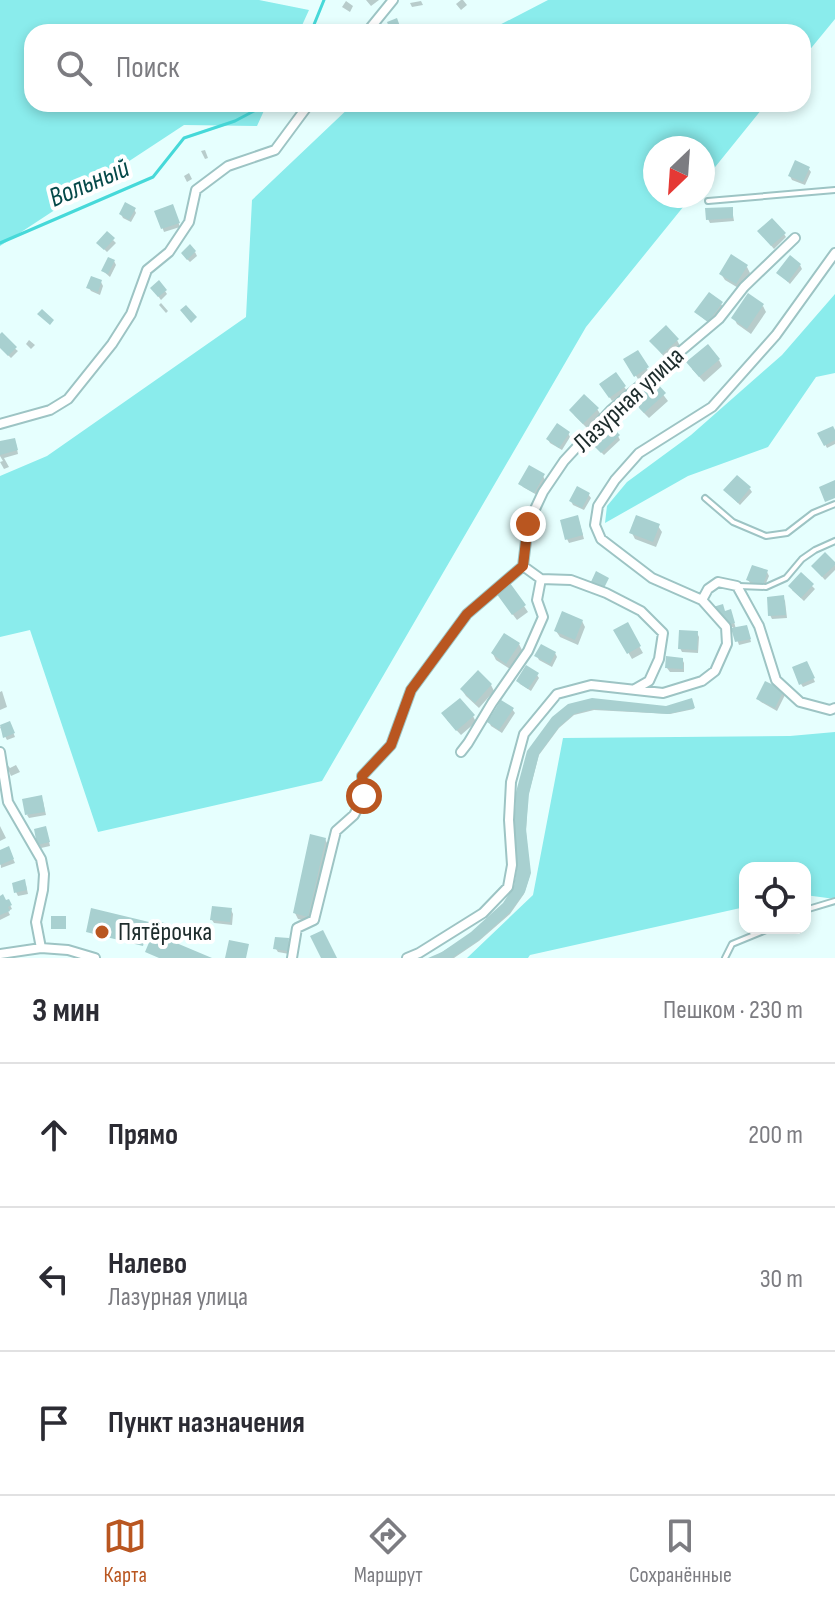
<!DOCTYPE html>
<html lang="ru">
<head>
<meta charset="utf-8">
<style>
	body { margin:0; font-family:"Sofia Sans Condensed",sans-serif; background:#f7f7f7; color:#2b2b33 }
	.controls { position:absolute; right:24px; bottom:24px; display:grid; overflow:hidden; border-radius:16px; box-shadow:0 4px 12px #0003 }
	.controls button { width:72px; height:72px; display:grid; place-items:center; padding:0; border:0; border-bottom:2px solid #e1e1e2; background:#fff; color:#2b2b33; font:40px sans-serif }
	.compass { position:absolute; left:643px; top:136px; width:72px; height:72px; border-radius:50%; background:#fff; box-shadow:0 4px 12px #0003; rotate:205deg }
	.stop { position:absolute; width:24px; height:24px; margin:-18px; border:6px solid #b95620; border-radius:50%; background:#fff }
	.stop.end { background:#b95620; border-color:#fff; box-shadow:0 2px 8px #0008 }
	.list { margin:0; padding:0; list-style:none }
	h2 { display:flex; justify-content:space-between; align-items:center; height:104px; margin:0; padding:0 32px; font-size:34px }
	h2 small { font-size:26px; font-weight:400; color:#7c7c81 }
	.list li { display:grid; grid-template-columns:52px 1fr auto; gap:24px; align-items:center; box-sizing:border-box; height:144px; padding:0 32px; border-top:2px solid #e1e1e2 }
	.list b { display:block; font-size:30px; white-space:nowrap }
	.list p { margin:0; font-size:26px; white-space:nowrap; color:#7c7c81 }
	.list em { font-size:26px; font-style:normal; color:#7c7c81 }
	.icon { flex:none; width:44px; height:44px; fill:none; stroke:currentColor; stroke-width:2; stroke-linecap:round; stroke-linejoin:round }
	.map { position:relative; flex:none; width:835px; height:958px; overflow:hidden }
	.search { position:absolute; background:#fff; box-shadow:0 4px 12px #0003; left:24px; right:24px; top:24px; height:88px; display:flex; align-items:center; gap:20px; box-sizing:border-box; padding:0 28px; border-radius:24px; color:#7c7c81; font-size:30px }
	.sheet { height:536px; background:#fff }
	nav { display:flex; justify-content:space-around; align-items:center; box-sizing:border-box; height:112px; border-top:2px solid #e1e1e2; background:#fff; font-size:22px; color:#7c7c81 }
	nav a { display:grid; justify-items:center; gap:4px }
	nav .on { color:#b95620 }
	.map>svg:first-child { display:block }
	.green { fill:#8aecec }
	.shadow { fill:#0003 }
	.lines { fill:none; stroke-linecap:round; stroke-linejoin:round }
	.stream { stroke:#46d9d9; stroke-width:3 }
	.building { fill:#a8d0d0 }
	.service-casing { stroke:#9dc4c4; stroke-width:8 }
	.minor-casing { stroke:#9dc4c4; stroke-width:12 }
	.service { stroke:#fff; stroke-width:4 }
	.minor { stroke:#fff; stroke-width:8 }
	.route { stroke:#b95620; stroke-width:10 }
	.poi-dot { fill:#b95620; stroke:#fff; stroke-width:3 }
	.labels { text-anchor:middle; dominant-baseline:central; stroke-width:8; stroke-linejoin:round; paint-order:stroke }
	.street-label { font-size:26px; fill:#1d2c2c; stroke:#fff }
	.poi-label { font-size:26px; fill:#1d2c2c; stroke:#fff; text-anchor:start }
	.water-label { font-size:28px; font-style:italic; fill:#054949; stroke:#fff }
</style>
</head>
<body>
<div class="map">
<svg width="835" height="958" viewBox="0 0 835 958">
	<rect width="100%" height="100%" fill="#e6fffe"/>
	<path class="green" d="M0,0H259L309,10L299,32H32V104H267L257,126L184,125L0,246Z
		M548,0H835V19L803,58V32H486Z
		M353,104H766L703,182V148H655V196H692L586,327L322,781L98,832L30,630L0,637V476L47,456L246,317L252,200Z
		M835,294V373L816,377L768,447L688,476L605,523L607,506L627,482L691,435L782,355Z
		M835,732V899L805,895V868H745V907L530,955L528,958H467L533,895L563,738L790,736Z"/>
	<path class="shadow" d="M366,0H379L371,6Z
		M461,0H463L467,5L461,10L456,4Z
		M346,1L353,6L350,12L342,7Z
		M421,1L423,5L412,7L410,3Z
		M205,150L208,158L205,159L201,151Z
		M808,168L811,172L805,185L792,180L790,176Z
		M189,173L192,179L187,182L184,176Z
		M134,209L136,213L131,222L123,218L121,214Z
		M732,209L734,221L710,223L708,219Z
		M174,210L180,227L164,232L157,212Z
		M784,234L786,237L774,249L762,235Z
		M113,240L116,243L107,252L101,246Z
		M195,252L197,256L190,262L185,257Z
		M114,261L116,265L110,277L103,271Z
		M800,265L802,269L790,284L779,273Z
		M747,267L750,273L740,289L725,280L721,274Z
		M101,282L103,286L100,295L91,291L89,288Z
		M165,291L167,294L161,300L155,292Z
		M161,303L168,311L166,313L159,305Z
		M721,304L723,307L710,324L696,312Z
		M763,306L766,312L751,334L737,324L734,318Z
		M0,337L18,351L11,358L0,347Z
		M29,340L35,345L31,349L26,344Z
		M677,340L680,346L666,359L651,341Z
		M637,353L649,372L638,379L626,360Z
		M719,360L722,366L704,382L692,369Z
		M616,375L627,391L612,401L602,385Z
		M655,384L668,401L649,418L639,408Z
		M597,409L601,415L588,429L575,416L571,410Z
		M568,433L570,437L562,450L550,443L548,439Z
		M835,433V444L827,448L820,434Z
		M618,436L620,440L604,455L595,446Z
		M0,443L16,444L18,454L4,458L9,467L4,469L0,462L3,461L0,456Z
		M543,476L545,480L537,495L523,487L521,484Z
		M750,489L752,492L740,505L726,491Z
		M588,494L591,498L584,510L573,505L571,501Z
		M579,521L584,539L569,543L567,539Z
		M658,526L662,532L656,547L635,539L632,533Z
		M835,565V570L825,580L816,570Z
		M767,572L769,576L764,588L751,584L748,580Z
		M801,575L815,589L804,601L792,590Z
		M783,597L785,601L787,618L772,619L770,615Z
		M502,600L524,606L528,612L517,620Z
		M725,613L732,615L736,629L748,630L751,642L739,645L733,627L723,630Z
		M582,621L585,627L578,645L560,637L556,631Z
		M627,625L643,653L632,659L616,631Z
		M697,633L699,637L698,653L682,652L680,648Z
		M519,644L522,650L510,669L496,660L493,654Z
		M555,653L557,657L552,667L539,660L537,656Z
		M682,659L684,663V672H670L667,668Z
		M808,667L815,682L803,687L801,684Z
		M478,673L491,685L494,691L479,708L466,696L462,690Z
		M537,675L539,678L531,691L520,684L518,681Z
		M2,691L7,707L0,710V692Z
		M782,692L785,695L777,711L761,702L758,699Z
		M691,701L694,709L670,714L594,710L574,715L559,728L539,755L528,796L526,832L530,875L524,894L510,914L479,941L454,958H432L472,934L504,905L516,887L529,752L569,706L666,708Z
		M512,709L515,713L502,733L491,726L489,722Z
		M473,716L476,722L461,735L447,720Z
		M0,727H11L15,737L7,740Z
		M5,762L10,768L16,765L20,772L11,776Z
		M43,801L46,815L29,818L27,815Z
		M0,826L6,838L0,841Z
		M47,832L50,846L41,848L39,844Z
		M325,839L328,845L311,922L298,919L295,913Z
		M8,848L15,863L1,868L0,852Z
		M26,885L28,894L18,896L16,892Z
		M0,898L5,903L8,901L12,909L8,911L10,915L0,920Z
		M231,910L233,914L232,925L214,923L212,920Z
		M171,926L173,930L171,938L160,936L159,937L156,932Z
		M288,940L290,944L289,954L278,952L276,949Z"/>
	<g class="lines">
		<path class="stream" d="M311,32L324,0
			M0,243L153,177L184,138L235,121L267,104"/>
	</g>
	<path class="building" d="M397,18L402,32H391L387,22Z
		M795,160L810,167L803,182L788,176Z
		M125,202L136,208L129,220L119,214Z
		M173,204L180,223L161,229L154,211Z
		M733,207V218L706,220L705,208Z
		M772,218L786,233L771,246L757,231Z
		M107,231L115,238L104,250L96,243Z
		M190,244L196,251L187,260L181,253Z
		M731,254L748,265L736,284L719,274Z
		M790,255L801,264L788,282L776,273Z
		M108,257L115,260L108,274L101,271Z
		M91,276L102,280L98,292L86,288Z
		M159,280L167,290L158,297L150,288Z
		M709,292L723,302L708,322L694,312Z
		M748,293L764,304L747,329L731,318Z
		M186,305L197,317L191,323L180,310Z
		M42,309L54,320L50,325L37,314Z
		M666,325L679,339L662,354L649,341Z
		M2,332L17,347L8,356L0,348V334Z
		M708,344L720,359L699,377L686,362Z
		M638,350L649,367L634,377L623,359Z
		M616,372L626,386L609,398L599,384Z
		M655,381L666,393L644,413L633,401Z
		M584,394L599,408L583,424L569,410Z
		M557,423L570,432L559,448L546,439Z
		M609,424L620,435L601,453L590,442Z
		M833,426L835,430V440L824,446L817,433Z
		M15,438L18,450L0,455V441Z
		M529,465L545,474L534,493L518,484Z
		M737,475L751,487L738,503L723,490Z
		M835,480V498L825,502L819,487Z
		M577,486L590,493L582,508L569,501Z
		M578,515L583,535L565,540L560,520Z
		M636,515L660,524L653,542L629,533Z
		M825,552L835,562V565L822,577L811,566Z
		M752,565L768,570L763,586L746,580Z
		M596,571L609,578L603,590L590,584Z
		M801,572L814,584L801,598L788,586Z
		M510,583L526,605L512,615L496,593Z
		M784,595L786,615L768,616L767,597Z
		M723,604L725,611L731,609L735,623L719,627L713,607Z
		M562,611L583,620L575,640L554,631Z
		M628,622L641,646L627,654L613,630Z
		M747,625L751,639L735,642L731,628Z
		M679,630L698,631L697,650L678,649Z
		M504,633L520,643L506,664L491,653Z
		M541,644L556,652L550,664L534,656Z
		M666,656L683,658V669L665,668Z
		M807,661L815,678L799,685L792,667Z
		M526,665L539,673L528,689L516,681Z
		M478,670L492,684L475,703L460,689Z
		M765,681L784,690L775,708L756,699Z
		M460,698L475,715L456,731L441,713Z
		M592,698L666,706L692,698L695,708L668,714L593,709L574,714L559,727L539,754L529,794L526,829L531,873L525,892L510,912L479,940L452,958H428L442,952L471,932L503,903L514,886L517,868L514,830L516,792L527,751L552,717L568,704Z
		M501,700L514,708L499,730L487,722Z
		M10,721L15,733L3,738L0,725Z
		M42,795L45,812L25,815L22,799Z
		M46,826L50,842L37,845L34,829Z
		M310,834L326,838L308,917L293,913Z
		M9,846L14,859L0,865V850Z
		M25,879L27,890L14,893L12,883Z
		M3,894L6,900L9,899L12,905L8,907L10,911L0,915V896Z
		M212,906L232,908L230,922L210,920Z
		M91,908L149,922L143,946L86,932Z
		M51,916H66V929H51Z
		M157,921L172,925L169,935L154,932Z
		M323,930L337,958H321L310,936Z
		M153,933L155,934L212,958H159L145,952Z
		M275,937L289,938L288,951L273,949Z
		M229,940L249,944L246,958H225Z"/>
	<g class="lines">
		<g class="service-casing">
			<path id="service" d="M708,201L835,190
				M705,498L733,522L766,536L787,533L813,513L835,504
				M739,586L766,587L786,578L802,559L815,550L835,541
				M805,910L835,901
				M725,958L732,944L771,928"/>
		</g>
		<g class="minor-casing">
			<path id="minor" d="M367,32L393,0
				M0,424L50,410L68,399L112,344L131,314L147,270L169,252L189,222L196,190L228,166L275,150L309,104
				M541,579L571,580L606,593L641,611L663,633L659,659L649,681L635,689
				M702,600L652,578L601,539L595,525L598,506L615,480L639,453L712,407L776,335L835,253
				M0,752L8,802L41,859L44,874L43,890L36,922L41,948
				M461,752L468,743L492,703L528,651L543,617L537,600L541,579L523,566L528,524L543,492L564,461L611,410L719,319L744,287L795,238
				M0,954L41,948L68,950L95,958
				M292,958L297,928L314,920L336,831L354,815L364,796L362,776L391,745L411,690L467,614L523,566
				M407,958L419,953L483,913L508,887L512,865L509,820L511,782L524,734L557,694L591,685L663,693L702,681L715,671L727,644L726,627L702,600L708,589L718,582L737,586L759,626L776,680L800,702L830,710L835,708"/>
		</g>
		<use href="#service" class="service"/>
		<use href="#minor" class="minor"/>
	</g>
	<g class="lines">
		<path class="route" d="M364,796L362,776L391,745L411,690L467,614L523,566L528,524"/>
	</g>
	<circle class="poi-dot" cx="102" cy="932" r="8"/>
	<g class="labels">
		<g class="street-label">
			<text transform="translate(629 400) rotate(-43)">Лазурная улица</text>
		</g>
		<g class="poi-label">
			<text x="118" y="932">Пятёрочка</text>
		</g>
		<g class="water-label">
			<text transform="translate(89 183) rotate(-23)">Вольный</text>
		</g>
	</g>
</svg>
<div class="controls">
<button><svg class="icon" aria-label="locate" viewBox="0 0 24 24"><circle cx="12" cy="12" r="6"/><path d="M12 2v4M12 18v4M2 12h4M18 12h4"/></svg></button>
</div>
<svg class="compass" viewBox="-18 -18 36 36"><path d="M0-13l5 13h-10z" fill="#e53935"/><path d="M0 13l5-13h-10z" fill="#7c7c81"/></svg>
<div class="stop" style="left:364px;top:796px"></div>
<div class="stop end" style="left:528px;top:524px"></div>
<div class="search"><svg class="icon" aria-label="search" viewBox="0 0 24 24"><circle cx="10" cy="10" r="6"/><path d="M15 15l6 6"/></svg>Поиск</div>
</div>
<section class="sheet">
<h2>3 мин<small>Пешком · 230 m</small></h2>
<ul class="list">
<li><svg class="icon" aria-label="ahead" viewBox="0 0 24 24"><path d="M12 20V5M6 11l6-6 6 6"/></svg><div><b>Прямо</b></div><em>200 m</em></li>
<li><svg class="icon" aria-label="left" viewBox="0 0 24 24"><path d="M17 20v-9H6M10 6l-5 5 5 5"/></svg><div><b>Налево</b><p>Лазурная улица</p></div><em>30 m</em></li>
<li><svg class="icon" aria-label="arrive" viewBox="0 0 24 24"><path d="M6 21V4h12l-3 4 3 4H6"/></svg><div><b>Пункт назначения</b></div></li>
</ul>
</section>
<nav>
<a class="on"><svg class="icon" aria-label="map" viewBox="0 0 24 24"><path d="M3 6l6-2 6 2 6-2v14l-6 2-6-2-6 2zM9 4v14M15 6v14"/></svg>Карта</a>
<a><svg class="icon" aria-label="directions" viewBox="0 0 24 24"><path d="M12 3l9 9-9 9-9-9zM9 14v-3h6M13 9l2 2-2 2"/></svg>Маршрут</a>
<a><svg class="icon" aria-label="saved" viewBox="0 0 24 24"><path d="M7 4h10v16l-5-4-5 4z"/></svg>Сохранённые</a>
</nav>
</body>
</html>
